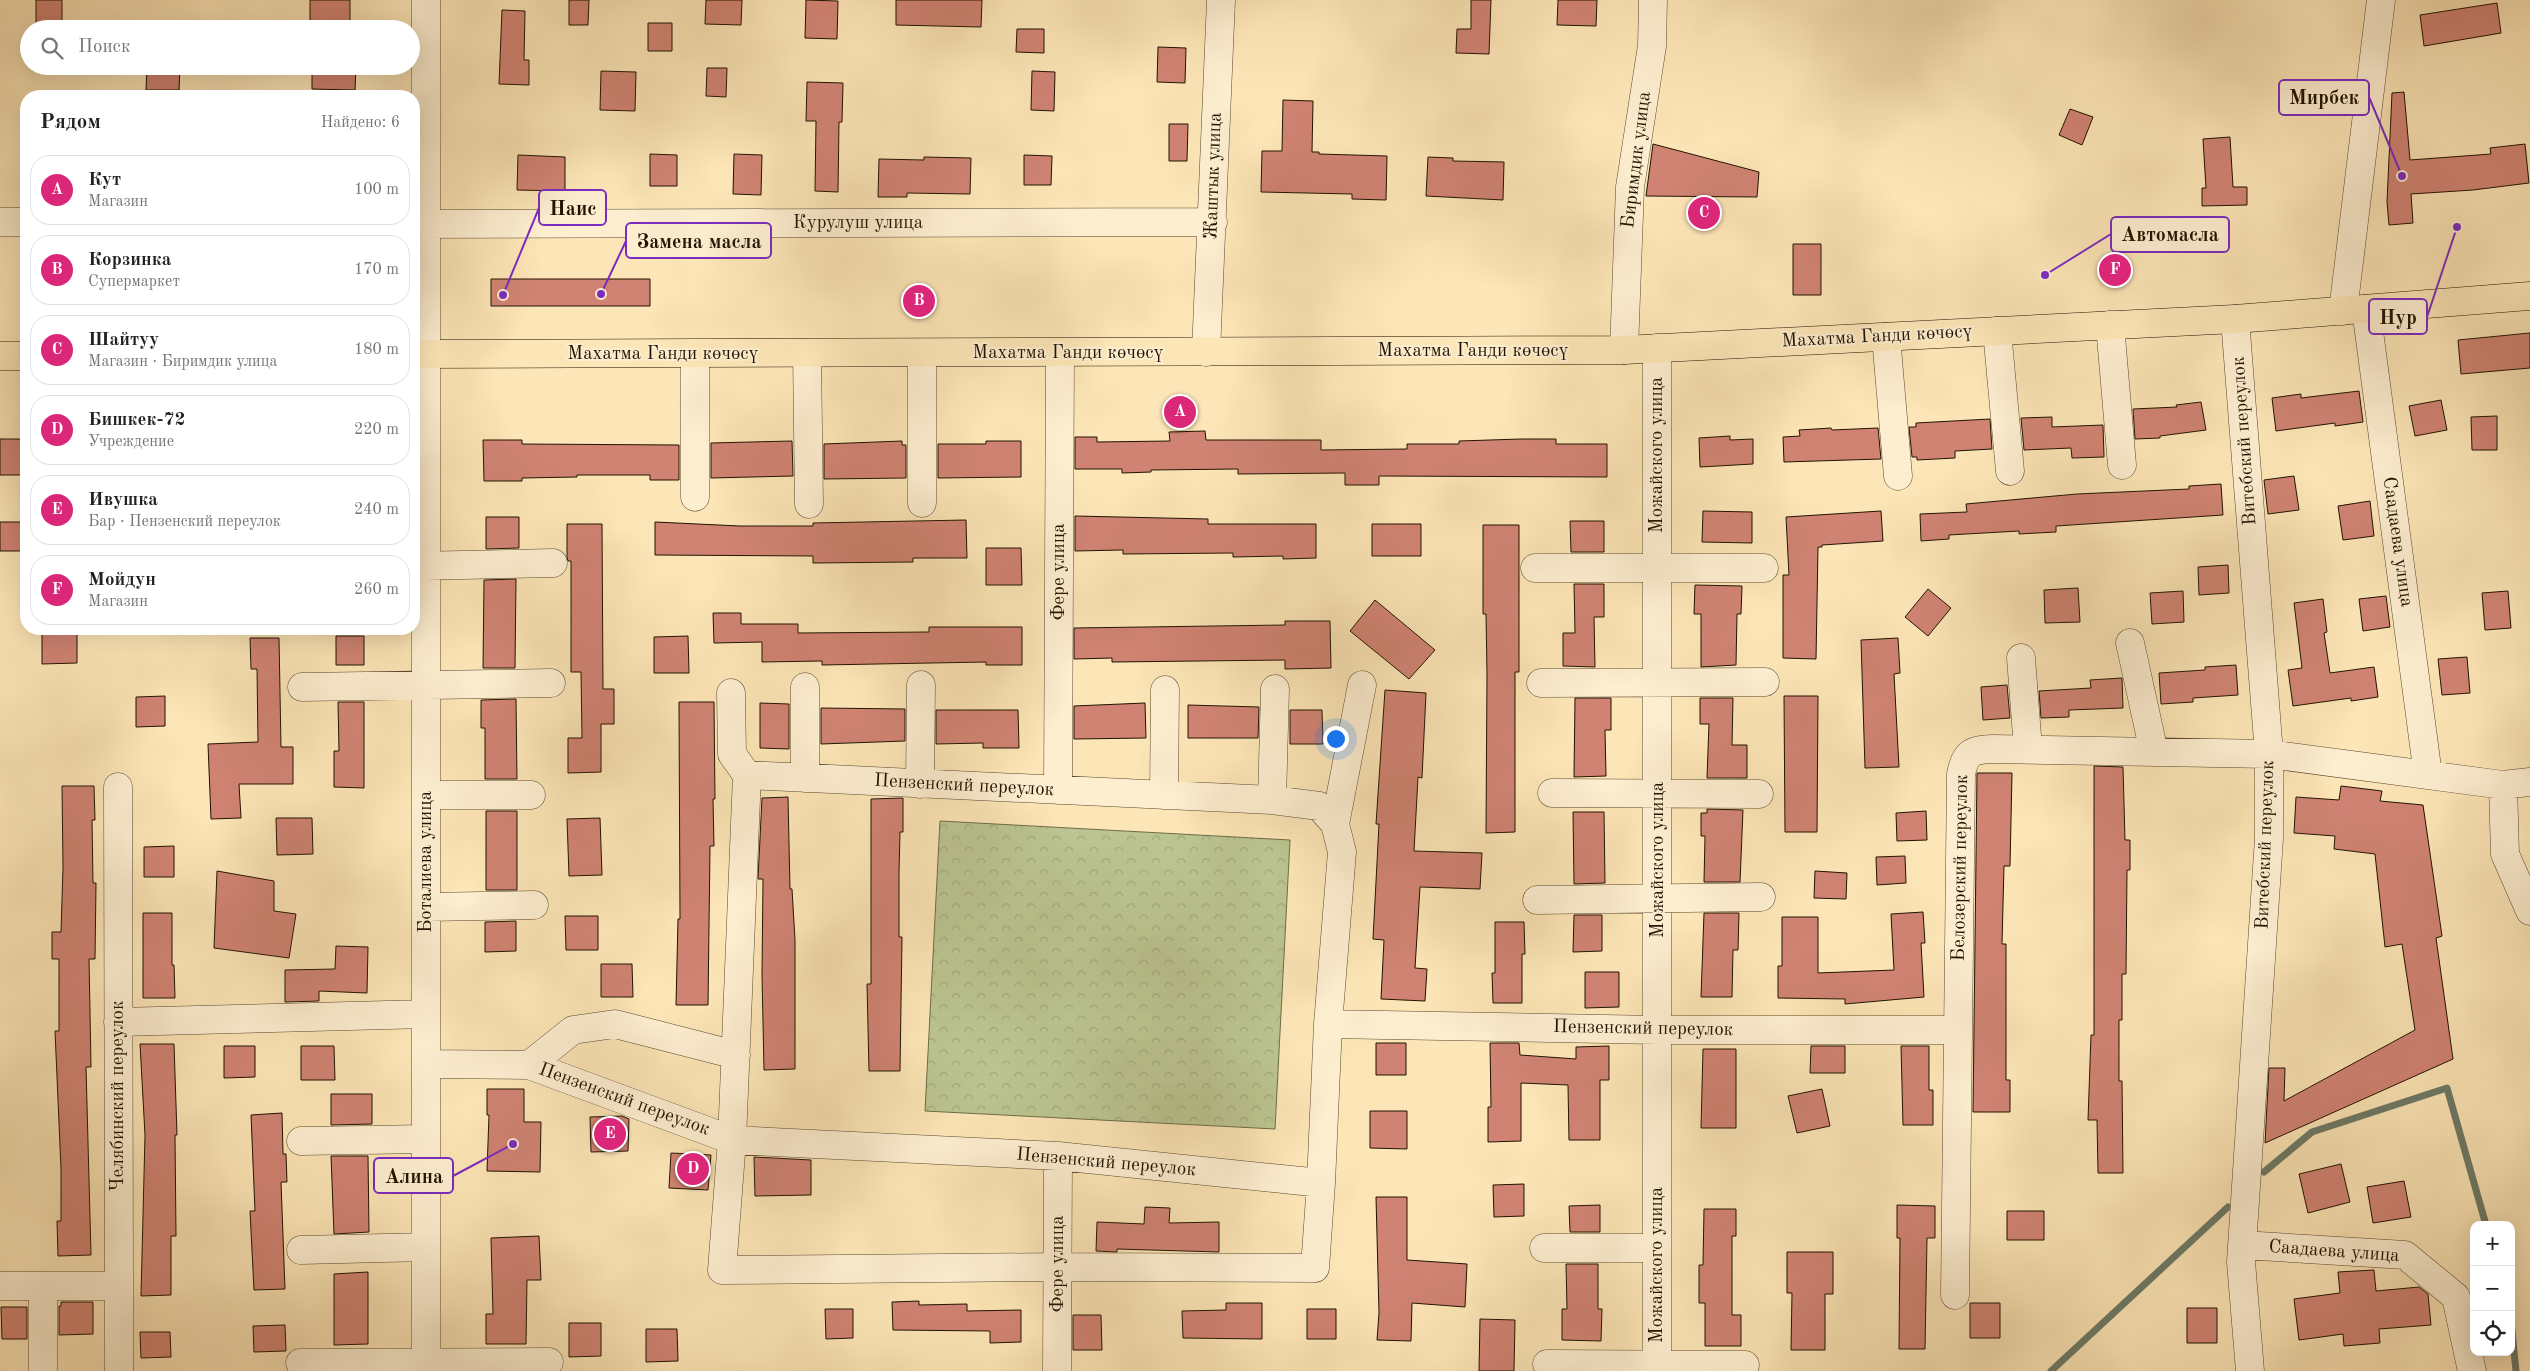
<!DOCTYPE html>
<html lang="ru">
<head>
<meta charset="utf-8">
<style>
	body { margin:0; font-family:"Old Standard TT",serif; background:#f6f6f6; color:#202124 }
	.controls { position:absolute; right:15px; bottom:15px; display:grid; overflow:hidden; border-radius:10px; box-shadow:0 5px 20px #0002 }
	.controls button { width:45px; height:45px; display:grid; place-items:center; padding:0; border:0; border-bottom:1px solid #e0e0e0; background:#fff; color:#202124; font:25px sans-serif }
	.you { position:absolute; left:1335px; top:738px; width:18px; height:18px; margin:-12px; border:4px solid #fff; border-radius:50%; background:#1a73e8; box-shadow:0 0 0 8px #1a73e833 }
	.badge { display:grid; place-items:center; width:32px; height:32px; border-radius:50%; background:#db2777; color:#fff; font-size:16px; font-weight:700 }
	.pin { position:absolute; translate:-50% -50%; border:2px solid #fff; box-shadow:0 1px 5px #0006 }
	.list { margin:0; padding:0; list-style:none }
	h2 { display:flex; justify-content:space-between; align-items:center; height:65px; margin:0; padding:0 20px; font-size:21px }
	h2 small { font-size:16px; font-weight:400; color:#757577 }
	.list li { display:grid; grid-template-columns:32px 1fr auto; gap:15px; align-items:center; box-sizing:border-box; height:70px; margin:0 10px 10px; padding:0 10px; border:1px solid #e0e0e0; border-radius:20px }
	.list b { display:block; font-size:19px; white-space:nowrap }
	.list p { margin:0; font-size:16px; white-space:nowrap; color:#757577 }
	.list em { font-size:16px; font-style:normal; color:#757577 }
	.icon { flex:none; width:28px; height:28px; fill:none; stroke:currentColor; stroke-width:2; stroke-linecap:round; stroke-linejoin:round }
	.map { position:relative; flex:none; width:2530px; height:1371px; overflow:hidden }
	.search { position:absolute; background:#fff; box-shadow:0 5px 20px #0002; left:20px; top:20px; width:400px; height:55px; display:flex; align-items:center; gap:12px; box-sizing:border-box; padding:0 18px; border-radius:28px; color:#757577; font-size:19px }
	.panel { position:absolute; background:#fff; box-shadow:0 5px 20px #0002; left:20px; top:90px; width:400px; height:545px; border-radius:20px }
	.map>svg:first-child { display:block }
	.forest { fill:url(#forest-crowns); stroke:#6e6c48 }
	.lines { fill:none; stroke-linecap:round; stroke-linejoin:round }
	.stream { stroke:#6d7a67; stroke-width:7 }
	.building { fill:#d08373; stroke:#211300 }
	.minor-casing { stroke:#58482e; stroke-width:29 }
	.major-casing { stroke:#211300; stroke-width:29 }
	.minor { stroke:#fdeed0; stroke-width:28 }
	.major { stroke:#fce5b6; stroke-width:28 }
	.labels { text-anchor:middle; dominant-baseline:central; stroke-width:4; stroke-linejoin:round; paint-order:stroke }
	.street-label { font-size:19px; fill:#211300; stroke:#fdeed0 }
	.leader { fill:none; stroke:#7b2cbf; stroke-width:2 }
	.callout-dot { fill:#7b2cbf; stroke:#fdeed0; stroke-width:2 }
	.callout { fill:#fdeed0; stroke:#7b2cbf; stroke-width:2 }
	.callout-label { font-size:20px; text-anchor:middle; font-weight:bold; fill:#211300 }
</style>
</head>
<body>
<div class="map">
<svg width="2530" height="1371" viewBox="0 0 2530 1371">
	<defs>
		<pattern id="forest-crowns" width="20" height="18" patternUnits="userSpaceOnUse" patternTransform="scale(1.25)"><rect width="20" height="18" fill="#bbc591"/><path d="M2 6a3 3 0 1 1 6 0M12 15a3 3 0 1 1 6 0" fill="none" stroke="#a0a87b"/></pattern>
	</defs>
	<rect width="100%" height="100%" fill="#fce5b6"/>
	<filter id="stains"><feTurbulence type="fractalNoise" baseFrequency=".004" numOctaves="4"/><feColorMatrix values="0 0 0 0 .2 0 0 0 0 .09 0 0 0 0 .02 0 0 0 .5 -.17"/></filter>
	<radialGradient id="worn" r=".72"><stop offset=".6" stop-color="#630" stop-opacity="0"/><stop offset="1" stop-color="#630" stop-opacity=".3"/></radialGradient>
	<path class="forest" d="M940,821L1290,840L1275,1129L925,1111Z"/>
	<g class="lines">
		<path class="stream" d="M2264,1172L2312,1132L2447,1088L2486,1225
			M2511,1321L2516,1371
			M2051,1371L2228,1207"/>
	</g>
	<path class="building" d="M36,0H62V29H36Z
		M310,0H350V22L310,21Z
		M569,0H589L588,25H569Z
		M706,0H742L741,25L705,24Z
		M806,0L838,1L837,39L805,38Z
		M896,0H982L981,27L896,25Z
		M1471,0H1491L1489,54L1456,53L1457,29H1471Z
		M1558,0H1597L1596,26L1557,25Z
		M2497,3L2501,33L2424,46L2420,15Z
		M502,10L525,11L524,60H529V85L499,84Z
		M648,23H672V51H648Z
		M1017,29H1044V53L1016,52Z
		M1158,47L1186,48L1185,83L1157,82Z
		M147,66H180L179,90H146Z
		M312,66H356L355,90L312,89Z
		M707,68H727L726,97L706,96Z
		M601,71L636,72L635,111L600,110Z
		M1032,71L1055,72L1054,111L1031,110Z
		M807,82L843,83L842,122H839L838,192L815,191L816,121H806Z
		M2404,92L2410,160L2491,154L2490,148L2525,144L2529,183L2473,190L2411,194L2413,223L2389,225L2387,202L2392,93Z
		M1283,100L1313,101L1312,152H1319V154L1387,156L1386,200L1352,199V194L1261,192L1262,151H1282Z
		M2070,109L2093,117L2082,145L2059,135Z
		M1169,124H1188L1187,161H1169Z
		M2230,137L2233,187H2247V205L2202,206V188H2206L2203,139Z
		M1653,144L1759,172L1757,197L1646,196Z
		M650,154L677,155V186H650Z
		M734,154L762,155L761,195L733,194Z
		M518,155L565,157V191L517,190Z
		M1024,155L1052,156L1051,185H1024Z
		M924,157L971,158L970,194L907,193V197H878L879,159L924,160Z
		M1428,157L1453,158V161L1504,162L1503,200L1426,196Z
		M1793,244H1821V295H1793Z
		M491,279H650V306H491Z
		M2530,333V368L2461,374L2458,340Z
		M2359,391L2363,422L2335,426V423L2276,431L2272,398L2301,394V398Z
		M2441,400L2447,430L2415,436L2409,406Z
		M2201,402L2206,430L2160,436V438L2135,439L2133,409L2177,407L2176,405Z
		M2497,416V450H2472L2471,417Z
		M2052,417V427L2103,425L2104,457L2072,458L2071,448L2024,450L2021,418Z
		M1990,419L1992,449L1955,451V458L1917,460V457H1912L1909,427H1916V423Z
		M1831,428L1832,430L1878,428L1881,459L1784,462L1783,437L1800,436L1799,430Z
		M1205,431L1206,440H1321V450L1407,449V444H1459V441L1521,439H1556V444H1607V477L1379,476V485H1345V473L1238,474V469L1151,470V472L1122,473V469H1075V437H1097V442L1170,441L1169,432Z
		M1730,436V440L1753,439V464L1700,467L1699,438Z
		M0,439H26V475H0Z
		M483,440H522V444L679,445V480H650V475H577V477L522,478V481H484Z
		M792,441L793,476L711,478V443Z
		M902,441V445H906V478L824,479V444Z
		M986,441H1021V477L938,478V444H986Z
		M2294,476L2299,510L2268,514L2264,480Z
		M2221,484L2223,515L2056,526V532L2019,534V531L1949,535V539L1921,541L1920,514L1967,512L1966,504L2077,494L2189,489V486Z
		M2370,501L2374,536L2343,540L2338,506Z
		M1703,511L1752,512V543L1702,542Z
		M1881,511L1883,541L1822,545V547H1818L1816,659L1783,658V575H1789L1786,517Z
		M1075,516L1208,519V524H1316V558L1283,559V556L1233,557V553L1123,554V550L1075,551Z
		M486,517H519V548L486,549Z
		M966,520L967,558H913V562L813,563V556L655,555V522L740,526H813V523Z
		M1570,521H1604V552H1571Z
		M0,522H21V551H0Z
		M567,524H602L603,689H614V724H601V772L568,773V738H582L581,672H571V561H568L567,557Z
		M1372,524H1421V556H1372Z
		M1483,525H1519V672H1515V832L1486,833L1487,673L1486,614H1483Z
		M986,548H1021L1022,585H986Z
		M2228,565L2229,593L2199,595L2198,567Z
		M516,579L515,668H483L484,580Z
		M1574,584H1604V617H1594L1595,667L1563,666V633H1575Z
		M1695,585L1742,586L1741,614H1737L1736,665L1701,667V614H1694Z
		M2078,588L2080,622L2045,623L2044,590Z
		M1928,589L1951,608L1928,636L1905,617Z
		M2183,591L2184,622L2152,624L2150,593Z
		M2508,591L2511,628L2485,630L2482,593Z
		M2386,596L2390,627L2363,631L2359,599Z
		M2323,599L2327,632L2324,633L2330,673L2374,667L2378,697L2351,701V698L2293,706L2288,670L2302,668L2294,603Z
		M1375,600L1435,650L1409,679L1350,631Z
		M713,613H741V624H798V633L929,632V627H1022V665H986V662L822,665V661L762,662V642L714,643Z
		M1285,621H1330L1331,668L1285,669V660L1112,662V658L1074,659V628L1285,625Z
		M42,629H77V663L42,664Z
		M336,636H364V665H336Z
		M688,636L689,673H654V637Z
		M250,638H279L281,747H293V784H239L241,818L211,819L208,744L258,742L257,669H251Z
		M1898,638L1900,673L1894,674L1899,767L1865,768L1861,640Z
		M2467,657L2470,693L2442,695L2438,659Z
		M2236,665L2238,695L2193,698V702L2161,704L2159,673L2205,670V667Z
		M2122,678L2123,708L2069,710V717L2041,718L2039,691L2091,688L2090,680Z
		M2007,685L2010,718L1983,720L1981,687Z
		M1385,690L1426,693L1422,778L1418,777L1414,851L1482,853L1480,889L1420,887L1415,968L1427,969L1425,1001L1381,999L1384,940L1373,939L1379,824H1376Z
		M165,696V726L136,727V697Z
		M1784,696H1818L1817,832H1785Z
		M1575,698H1611V730H1605L1606,776L1574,777Z
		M1700,698H1733L1732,745H1747V778H1707L1709,724H1700Z
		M516,699L517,779H485V728H481V700Z
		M338,702H364V788L334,787V751H339Z
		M679,702H714L715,799H713L714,846H710L708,1005H676L678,919H680Z
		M760,703L789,704V749L760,748Z
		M1145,703L1146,738L1074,739V706Z
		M1188,705L1259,707L1258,738H1188Z
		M821,708L905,709V741L821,744Z
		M936,710H1018L1019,748H983V743L936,744Z
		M1290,710H1322L1323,744H1290Z
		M2094,766L2123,767L2125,840H2130V870H2127L2126,974H2122V1020H2119V1081H2122L2123,1173H2098L2097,1120H2088L2091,1035H2094Z
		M1977,773H2012L2010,866H2004L2002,944H2006V1080H2010V1112H1973Z
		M62,786H94L95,820H92L93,883H96L95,959H89L91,1067H86L91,1255L58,1256L57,1221H61V1169L55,1031H59V959H52V932H61L63,867Z
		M2341,786L2382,791L2380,801L2423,805L2442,936L2436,938L2453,1059L2265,1143L2269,1068H2285L2284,1101L2415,1030L2402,944L2385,947L2375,854L2334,849L2335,836L2294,833L2296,797L2339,800Z
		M788,797L790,889H792L795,940V1069L764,1070L762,975L763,879H758L762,798Z
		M903,798V832H900L899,873V937H902L900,1071H869L867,984H871V799Z
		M1707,809L1743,810L1740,882H1704L1705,836H1701V813H1707Z
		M486,811H517V890H486Z
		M1926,811L1927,840L1897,841L1896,813Z
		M1573,812H1604L1605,883L1574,884Z
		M276,818H312L313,854L277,855Z
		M600,818L602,875L569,876L567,819Z
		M174,846V877H144V847Z
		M1905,856L1906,883L1877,885L1876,857Z
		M217,871L274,881V911L296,914L289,958L214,948Z
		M1815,871L1847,873L1846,899L1814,898Z
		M1923,912L1925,943H1921L1924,997L1845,1004V999L1778,998V966H1782V917H1818V973L1894,970L1891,914Z
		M143,913H172V965H174L175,998H143Z
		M1704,913H1739L1738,950H1733L1732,997H1701Z
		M1574,915H1602V951L1573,952Z
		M565,916H598V950H566Z
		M516,921V951L485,952V922Z
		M1495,922H1524L1525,954H1522V1003H1493L1492,973H1495Z
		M336,946L368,947L367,993L319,991V1001L285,1002V970L335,969Z
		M601,964H632L633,997H601Z
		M1585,972H1619V1007L1585,1008Z
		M1376,1043H1406V1075H1376Z
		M1490,1043H1519L1520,1055L1576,1059V1047L1609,1046V1080H1600V1140H1569L1568,1085L1521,1083V1141L1488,1142V1107H1491Z
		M140,1044H174L177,1135H175L176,1236H171V1295L141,1296L145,1135Z
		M224,1046H255V1077L224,1078Z
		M301,1046H334L335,1080H301Z
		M1811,1046H1845V1073H1810Z
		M1901,1046H1929V1090H1933V1125H1903Z
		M1703,1049H1736V1128H1701Z
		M487,1089H524V1122H541L540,1172L487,1171L489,1115H487Z
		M1822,1089L1830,1126L1797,1133L1788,1096Z
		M331,1094H372V1124L331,1125Z
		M1370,1111H1407V1149L1370,1148Z
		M282,1113L283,1154H286L287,1182H281L285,1289L254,1290L250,1211H255L251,1115Z
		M622,1116L629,1119L628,1151L591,1152L590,1117Z
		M671,1153L711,1155L708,1190L669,1188Z
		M331,1156H368L369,1232L334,1234Z
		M754,1157L811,1160V1195L755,1196Z
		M2341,1164L2350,1202L2308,1213L2299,1174Z
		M2404,1181L2411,1217L2373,1223L2367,1187Z
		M1524,1184V1216L1494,1217L1493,1185Z
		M1376,1197H1407V1260L1467,1264L1465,1307L1412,1303L1411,1341L1377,1340L1379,1313Z
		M1600,1205V1232H1570L1569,1206Z
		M1897,1205L1935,1206V1238H1927L1925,1349H1899L1900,1238H1897Z
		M1145,1207L1170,1208L1169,1223L1219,1222V1252L1117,1249V1252L1096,1251L1097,1222L1144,1224Z
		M1704,1209H1736V1236H1732V1315H1741V1346H1705V1303H1699V1265H1703Z
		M2007,1211H2044V1240H2007Z
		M539,1236L541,1280H527L526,1344H486V1314H493L491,1238Z
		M1787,1252H1833V1294H1825V1350H1791L1792,1293H1787Z
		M1566,1264H1598V1309H1602L1601,1341L1562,1340V1309H1567Z
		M2374,1270L2376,1291L2419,1287L2428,1294L2431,1325L2379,1329L2380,1343L2344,1346L2343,1334L2299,1340L2294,1299L2340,1293L2338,1272Z
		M368,1272V1344L334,1345V1274Z
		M919,1301V1305L967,1304V1311L1021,1310V1342L990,1343V1331L893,1330L892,1302Z
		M61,1302H93V1334L59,1335V1306H61Z
		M1226,1303H1262V1339L1183,1338L1182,1311L1226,1310Z
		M1970,1303H2000V1338H1970Z
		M1,1307H27V1339H2Z
		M2187,1308H2217V1343H2187Z
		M825,1309H853V1338L826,1339Z
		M1307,1309H1336V1339H1307Z
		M1073,1315H1101L1102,1350H1073Z
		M1480,1319L1515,1320L1514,1371H1479Z
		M569,1323H601V1356L569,1357Z
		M285,1325L286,1351L254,1352L253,1326Z
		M646,1329H677L678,1361L646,1362Z
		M140,1332H170L171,1357L141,1358Z"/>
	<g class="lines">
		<g class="minor-casing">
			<path id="minor" d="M426,0V1371
				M0,222H26
				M414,224L1213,222
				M2366,309L2428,775
				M2343,311L2381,0
				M2235,319L2269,754V838L2241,1262L2250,1371
				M2110,325L2122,465
				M1997,331L2010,471
				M1886,337L1898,476
				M1657,348V1371
				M1624,350L1630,187L1652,46L1653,0
				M1206,352L1221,0
				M807,353L809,504
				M922,353V503
				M695,354V497
				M414,566L553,563
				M1535,568H1764
				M2130,643L2154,752
				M2021,658L2028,749
				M1541,683L1765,682
				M302,687L551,683
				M731,693L732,754L747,775
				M805,778V687
				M920,784L921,685
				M2503,785L2505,854L2530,911
				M1058,790L1060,353
				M1552,793L1759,794
				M426,795H531
				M1164,795L1165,690
				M1272,800L1275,689
				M1335,824L1362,685
				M1537,900L1761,897
				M426,907L534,905
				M118,1022L426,1014
				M426,1064L529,1065L732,1140L1058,1156L1321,1183L1328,1024
				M529,1065L573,1030L615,1024L736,1055
				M301,1141L426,1139
				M1321,1183L1315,1268L1058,1267L722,1270L732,1140L747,775L1272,800L1319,806L1335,824L1342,852L1328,1024L1658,1030H1958
				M2242,1245L2405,1255L2456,1297L2472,1371
				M1544,1248H1657
				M301,1250L426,1247
				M0,1286H119L118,787
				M43,1286V1368
				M119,1286V1371
				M1955,1295L1961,774C1966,752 1971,750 1993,749L2269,754L2503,785L2530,782
				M300,1363L549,1362
				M1547,1364L1745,1365
				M1057,1371L1058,1156"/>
		</g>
		<g class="major-casing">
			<path id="major" d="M414,354L1624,350L2235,319L2530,296
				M0,356H26"/>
		</g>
		<use href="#minor" class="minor"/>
		<use href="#major" class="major"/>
	</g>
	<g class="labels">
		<g class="street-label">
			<text transform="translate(1637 160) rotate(-83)">Биримдик улица</text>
			<text transform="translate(1214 176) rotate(-88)">Жаштык улица</text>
			<text x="858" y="223">Курулуш улица</text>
			<text transform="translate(1877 337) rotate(-3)">Махатма Ганди көчөсү</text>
			<text x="1473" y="351">Махатма Ганди көчөсү</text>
			<text x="1068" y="353">Махатма Ганди көчөсү</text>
			<text x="663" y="354">Махатма Ганди көчөсү</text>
			<text transform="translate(2245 441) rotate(-94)">Витебский переулок</text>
			<text transform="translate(1657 455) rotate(-90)">Можайского улица</text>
			<text transform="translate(2397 542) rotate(82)">Саадаева улица</text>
			<text transform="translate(1059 572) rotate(-90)">Фере улица</text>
			<text transform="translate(964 786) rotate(3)">Пензенский переулок</text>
			<text transform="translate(2266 845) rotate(-88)">Витебский переулок</text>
			<text transform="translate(1658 860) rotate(-90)">Можайского улица</text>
			<text transform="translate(426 862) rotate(-90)">Боталиева улица</text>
			<text transform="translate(1961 868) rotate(-89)">Белозерский переулок</text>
			<text transform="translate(1643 1029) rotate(1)">Пензенский переулок</text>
			<text transform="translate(118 1096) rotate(-90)">Челябинский переулок</text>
			<text transform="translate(624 1100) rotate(20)">Пензенский переулок</text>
			<text transform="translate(1106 1163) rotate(5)">Пензенский переулок</text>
			<text transform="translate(2334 1252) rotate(4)">Саадаева улица</text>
			<text transform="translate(1058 1264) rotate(-90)">Фере улица</text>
			<text transform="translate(1657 1265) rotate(-90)">Можайского улица</text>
		</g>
	</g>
	<path class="leader" d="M2402 176L2369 97M503 295L539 208M2045 275L2111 234M601 294L626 241M2457 227L2427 317M513 1144L453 1176"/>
	<g class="callout-dot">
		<circle cx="2402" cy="176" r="5"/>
		<circle cx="503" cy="295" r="5"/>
		<circle cx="2045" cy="275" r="5"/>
		<circle cx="601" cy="294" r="5"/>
		<circle cx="2457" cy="227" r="5"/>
		<circle cx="513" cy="1144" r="5"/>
	</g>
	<g class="callout">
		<rect x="2279" y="80" width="90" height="35" rx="5"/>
		<rect x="539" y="190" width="67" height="35" rx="5"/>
		<rect x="2111" y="217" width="118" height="35" rx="5"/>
		<rect x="626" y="223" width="145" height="35" rx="5"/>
		<rect x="2369" y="299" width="58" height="35" rx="5"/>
		<rect x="374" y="1158" width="79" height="35" rx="5"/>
	</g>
	<g class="callout-label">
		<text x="2324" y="104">Мирбек</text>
		<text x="573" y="215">Наис</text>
		<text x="2170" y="241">Автомасла</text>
		<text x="699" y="248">Замена масла</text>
		<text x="2398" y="324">Нур</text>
		<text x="414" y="1183">Алина</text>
	</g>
	<rect width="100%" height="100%" filter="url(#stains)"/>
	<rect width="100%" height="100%" fill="url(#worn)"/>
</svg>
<div class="controls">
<button>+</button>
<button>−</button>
<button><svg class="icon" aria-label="locate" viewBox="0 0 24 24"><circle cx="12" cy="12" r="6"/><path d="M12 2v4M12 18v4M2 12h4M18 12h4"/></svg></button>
</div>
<div class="you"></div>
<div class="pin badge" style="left:1180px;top:412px">A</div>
<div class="pin badge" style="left:919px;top:301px">B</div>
<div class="pin badge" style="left:1704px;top:213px">C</div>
<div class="pin badge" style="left:693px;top:1169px">D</div>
<div class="pin badge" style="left:610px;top:1134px">E</div>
<div class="pin badge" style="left:2115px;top:270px">F</div>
<div class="search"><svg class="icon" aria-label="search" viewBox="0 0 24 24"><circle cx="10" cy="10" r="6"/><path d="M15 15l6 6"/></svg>Поиск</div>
<section class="panel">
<h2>Рядом<small>Найдено: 6</small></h2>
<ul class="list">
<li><span class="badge">A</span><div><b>Кут</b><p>Магазин</p></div><em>100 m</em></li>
<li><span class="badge">B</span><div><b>Корзинка</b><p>Супермаркет</p></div><em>170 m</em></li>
<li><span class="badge">C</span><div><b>Шайтуу</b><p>Магазин · Биримдик улица</p></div><em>180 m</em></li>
<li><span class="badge">D</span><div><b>Бишкек-72</b><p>Учреждение</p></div><em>220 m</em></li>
<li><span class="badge">E</span><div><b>Ивушка</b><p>Бар · Пензенский переулок</p></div><em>240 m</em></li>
<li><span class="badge">F</span><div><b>Мойдун</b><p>Магазин</p></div><em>260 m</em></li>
</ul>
</section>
</div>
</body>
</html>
